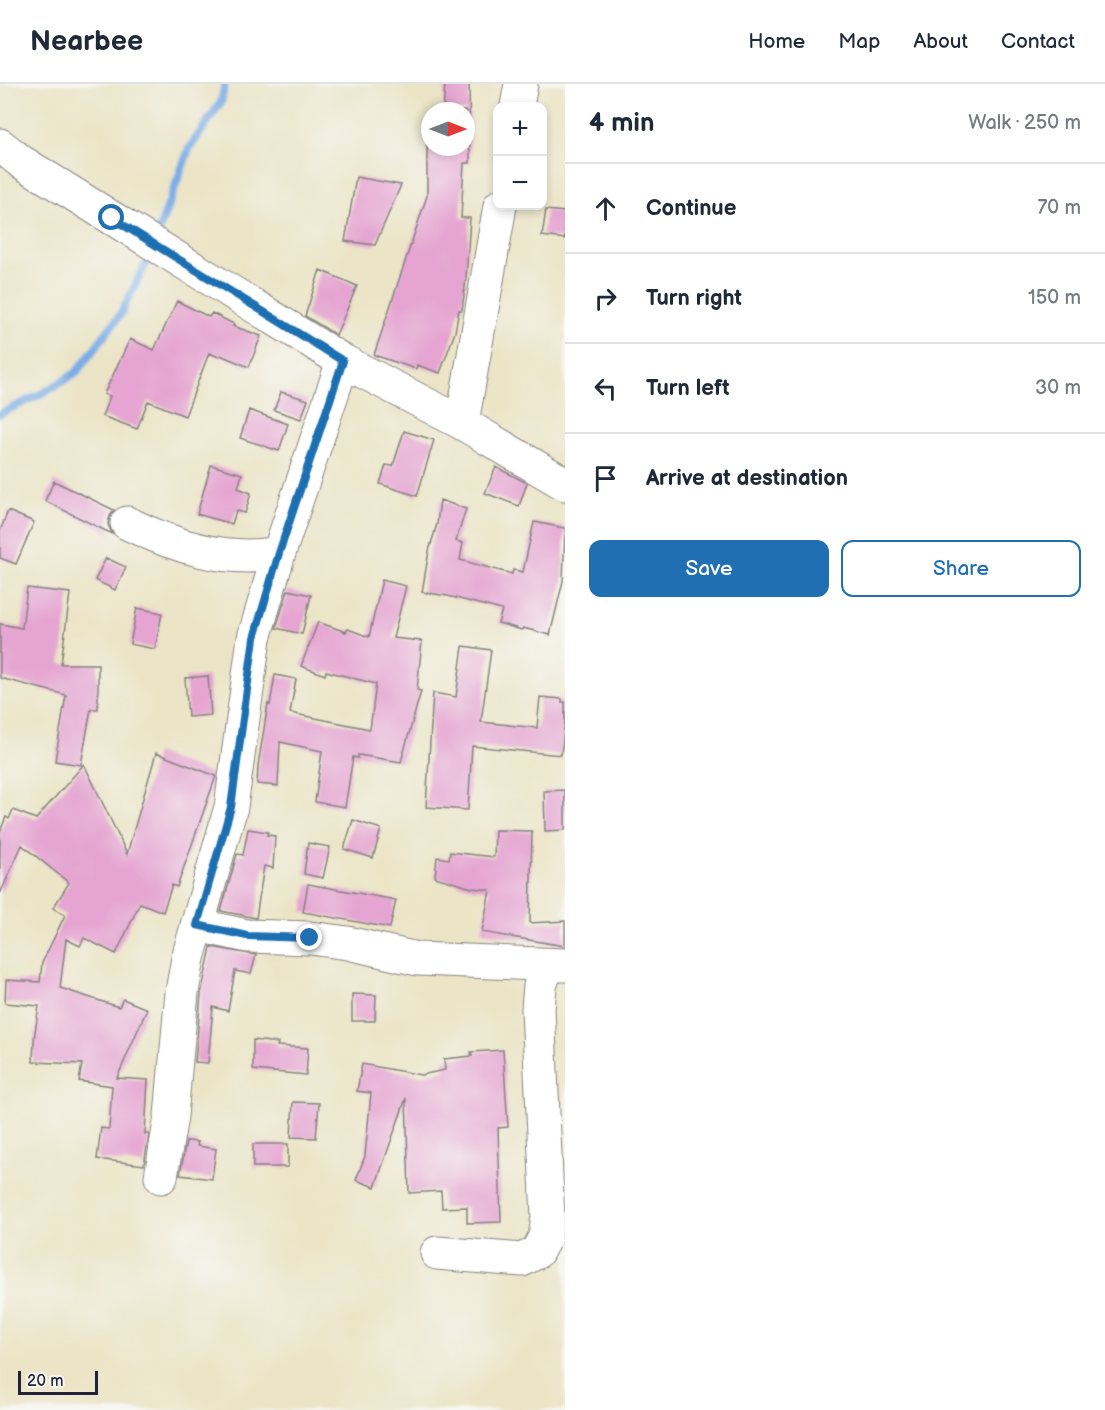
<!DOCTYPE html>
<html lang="en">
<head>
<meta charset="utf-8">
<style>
	body { margin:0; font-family:"Balsamiq Sans",sans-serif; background:#f2f2f3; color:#1f2937 }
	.controls { position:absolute; right:18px; top:18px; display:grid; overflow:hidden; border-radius:12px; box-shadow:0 3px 9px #0003 }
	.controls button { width:54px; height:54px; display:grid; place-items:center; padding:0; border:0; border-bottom:2px solid #e0e1e3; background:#fff; color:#1f2937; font:30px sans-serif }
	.compass { position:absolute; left:421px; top:18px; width:54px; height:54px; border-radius:50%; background:#fff; box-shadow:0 3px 9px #0003; rotate:90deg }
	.scale { position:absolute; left:18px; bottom:15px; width:80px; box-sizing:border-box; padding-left:6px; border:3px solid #22223b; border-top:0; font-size:16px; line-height:21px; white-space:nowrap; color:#22223b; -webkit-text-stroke:4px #f6f6f2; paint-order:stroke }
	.stop { position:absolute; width:18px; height:18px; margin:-14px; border:4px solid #1f6fb2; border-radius:50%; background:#fff }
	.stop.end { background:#1f6fb2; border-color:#fff; box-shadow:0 2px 6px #0008 }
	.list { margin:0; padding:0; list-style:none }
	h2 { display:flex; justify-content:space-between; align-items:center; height:78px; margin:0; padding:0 24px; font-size:26px }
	h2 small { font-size:20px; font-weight:400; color:#747a83 }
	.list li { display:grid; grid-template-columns:39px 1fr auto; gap:18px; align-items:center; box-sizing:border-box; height:90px; padding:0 24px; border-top:2px solid #e0e1e3 }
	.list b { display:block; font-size:22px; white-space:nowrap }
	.list em { font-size:20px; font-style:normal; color:#747a83 }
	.actions { display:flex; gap:12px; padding:18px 24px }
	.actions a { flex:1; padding:14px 0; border:2px solid #1f6fb2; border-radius:12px; text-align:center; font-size:21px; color:#1f6fb2 }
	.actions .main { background:#1f6fb2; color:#fff }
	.icon { flex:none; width:33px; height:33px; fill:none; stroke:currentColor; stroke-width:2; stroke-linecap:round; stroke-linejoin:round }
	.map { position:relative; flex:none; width:565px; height:1326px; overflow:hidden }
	header { display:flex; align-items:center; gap:36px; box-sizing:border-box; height:84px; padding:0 30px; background:#fff; border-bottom:2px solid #e0e1e3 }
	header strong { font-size:28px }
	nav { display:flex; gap:33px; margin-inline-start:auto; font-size:21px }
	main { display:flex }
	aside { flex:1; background:#fff }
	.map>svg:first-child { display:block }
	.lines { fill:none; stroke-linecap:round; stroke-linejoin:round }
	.stream { stroke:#7cade7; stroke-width:8 }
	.building { fill:#e5a4d1 }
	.minor-casing { stroke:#868380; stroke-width:35 }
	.minor { stroke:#fff; stroke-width:33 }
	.route { stroke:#1f6fb2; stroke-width:8 }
</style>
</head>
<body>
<header>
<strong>Nearbee</strong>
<nav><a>Home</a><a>Map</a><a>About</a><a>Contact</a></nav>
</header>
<main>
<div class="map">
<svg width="565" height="1326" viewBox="0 0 565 1326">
	<rect width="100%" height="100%" fill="#f6f6f2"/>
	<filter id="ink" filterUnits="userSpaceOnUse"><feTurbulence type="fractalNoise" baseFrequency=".0167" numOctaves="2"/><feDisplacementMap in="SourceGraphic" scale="12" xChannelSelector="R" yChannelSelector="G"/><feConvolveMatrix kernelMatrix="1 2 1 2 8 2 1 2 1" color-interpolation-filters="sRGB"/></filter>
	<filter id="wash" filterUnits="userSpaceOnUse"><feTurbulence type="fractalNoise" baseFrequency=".008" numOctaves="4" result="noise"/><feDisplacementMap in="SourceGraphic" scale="24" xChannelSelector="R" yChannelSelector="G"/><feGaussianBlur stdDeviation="1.35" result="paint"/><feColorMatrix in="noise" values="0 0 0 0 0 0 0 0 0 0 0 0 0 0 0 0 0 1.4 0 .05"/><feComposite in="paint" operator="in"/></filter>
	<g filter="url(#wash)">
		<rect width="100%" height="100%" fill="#ebe4c6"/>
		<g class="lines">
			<path class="stream" d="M157,151L189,65L221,18L225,0
				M0,330L45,308L76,289L120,231L152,168"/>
		</g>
		<g id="blocks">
			<path class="building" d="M445,0H469L470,79H464L461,134H470L466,195L462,226H459L455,248L440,289L417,281L416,285L374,271L427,112V56H430V63H466V27H443Z
				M356,93L401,101L375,161L345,157Z
				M546,126L565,128V155L542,152Z
				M320,186L357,202L336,251L305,232Z
				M177,217L209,233L212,229L234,240L233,242L261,252L249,283L220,271L219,273L209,269L185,332L148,317L137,345L102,332L110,312L104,310L130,255L154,266Z
				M281,308L308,316L301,335L274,326Z
				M249,326L288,340L279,367L240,354Z
				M404,347L434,356L417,412L380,400L386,381L393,382Z
				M211,381L242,390L238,404L251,409L245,429L236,427L232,440L197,430Z
				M496,383L527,399L519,422L485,409Z
				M54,397L114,426L110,432L108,440L112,450L45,417Z
				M440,416L466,425L456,457L463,459L460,476L512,490L513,486L523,488L534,438L565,444L563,497L550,551L523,544L522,546L498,539L502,526L448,512L422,508L429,467L437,440Z
				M8,427L34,438L16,480L0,474V447Z
				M106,474L126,483L115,506L95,496Z
				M382,496L406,502L393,554L422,557L417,606L421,607L401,678L358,671V674L353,673L345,723L315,718L322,667L280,658L278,702L257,700L258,682L268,620L270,621L275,591L296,595L290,629L370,645L376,600L326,587L325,591L301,582L318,538L346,548L348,545L369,553Z
				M27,504L70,509L61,580H98V625H91L81,681L55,677L66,611L0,594V540L22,544Z
				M288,506L311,511L302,550L276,544Z
				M137,524L162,529L155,565L130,560Z
				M463,562L491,566L481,638L537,644L540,613L562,615V618H565V638L561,671L472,662L468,726L426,723L433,609L456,613Z
				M208,592L211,631L188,633L185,594Z
				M156,669L216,692L177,803L172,801L163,828L140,819L116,870L84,854L80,862L66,855L60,904L119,923L123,915L147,925L117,994L148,996L145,1050H149L144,1081L97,1075L101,1044L109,1045L112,1002L79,997L82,980L33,978L34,955L39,922L5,919L6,896L40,898L42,879L65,831L53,824L69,799L22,761L0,810V748L6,733L9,735L13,726L36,735L84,680L127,770Z
				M565,706V746L545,747L544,707Z
				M353,736L381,745L373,774L344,765Z
				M248,745L268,748L267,751L275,752L273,784L264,782L256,834L221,827L237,770L243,771Z
				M495,746L532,747L530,839L565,837V862L482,848L490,806L472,804L435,793L437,773L449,775L450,768L494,773Z
				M308,759L330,763L323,794L304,790Z
				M308,800L396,816L390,844L303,828Z
				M211,863L256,871L251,890L235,887L228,927L213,923L208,979L195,978L201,910Z
				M352,910L376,911L375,937H352Z
				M253,956L278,959L277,962L308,964L306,991L253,986Z
				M503,966L508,1043L498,1044L501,1138L467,1139V1123L442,1124L441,1107L409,1109L406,1014L375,1103L356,1096L365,1072L371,1009L357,1007L362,980L421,991L445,986L444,975L472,972L471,968Z
				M293,1018L319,1019L316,1054L291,1053Z
				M186,1057L198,1058L197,1062L216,1065L212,1095L180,1091Z
				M253,1060H288V1083H253Z"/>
		</g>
	</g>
	<g filter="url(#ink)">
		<use href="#blocks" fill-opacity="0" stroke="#868380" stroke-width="1.5"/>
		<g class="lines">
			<g class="minor-casing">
				<path id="minor" d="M517,22L521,0
					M0,61L20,77L112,134L343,277L462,339L565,400
					M462,339L500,122
					M127,439C174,462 226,479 279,469
					M197,841L247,852L310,854L348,859L417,875L565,881
					M161,1093L171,1032L182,908L188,874L231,723L254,554L279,469L343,277
					M437,1169L522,1176L537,1168L545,1153L548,1133L538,925L540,902L547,882"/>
			</g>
			<use href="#minor" class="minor"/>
		</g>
	</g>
	<g class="lines" filter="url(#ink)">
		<path class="route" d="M112,134L343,277L279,469L254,554L231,723L197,841L247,852L310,854"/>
	</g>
</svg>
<div class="controls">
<button>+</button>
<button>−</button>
</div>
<svg class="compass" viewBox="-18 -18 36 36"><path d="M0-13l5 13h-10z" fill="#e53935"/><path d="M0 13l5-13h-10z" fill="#747a83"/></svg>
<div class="scale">20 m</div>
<div class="stop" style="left:112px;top:134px"></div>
<div class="stop end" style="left:310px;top:854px"></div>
</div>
<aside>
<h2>4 min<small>Walk · 250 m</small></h2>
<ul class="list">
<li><svg class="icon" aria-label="ahead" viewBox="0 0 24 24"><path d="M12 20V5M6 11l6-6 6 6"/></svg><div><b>Continue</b></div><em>70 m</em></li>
<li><svg class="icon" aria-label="right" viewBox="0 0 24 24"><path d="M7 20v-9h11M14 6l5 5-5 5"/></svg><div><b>Turn right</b></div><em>150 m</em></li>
<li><svg class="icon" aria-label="left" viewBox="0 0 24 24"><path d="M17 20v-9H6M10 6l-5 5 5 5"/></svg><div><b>Turn left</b></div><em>30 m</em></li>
<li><svg class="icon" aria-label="arrive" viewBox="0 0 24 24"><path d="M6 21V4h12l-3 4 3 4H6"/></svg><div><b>Arrive at destination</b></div></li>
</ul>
<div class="actions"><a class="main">Save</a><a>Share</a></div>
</aside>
</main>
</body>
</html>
